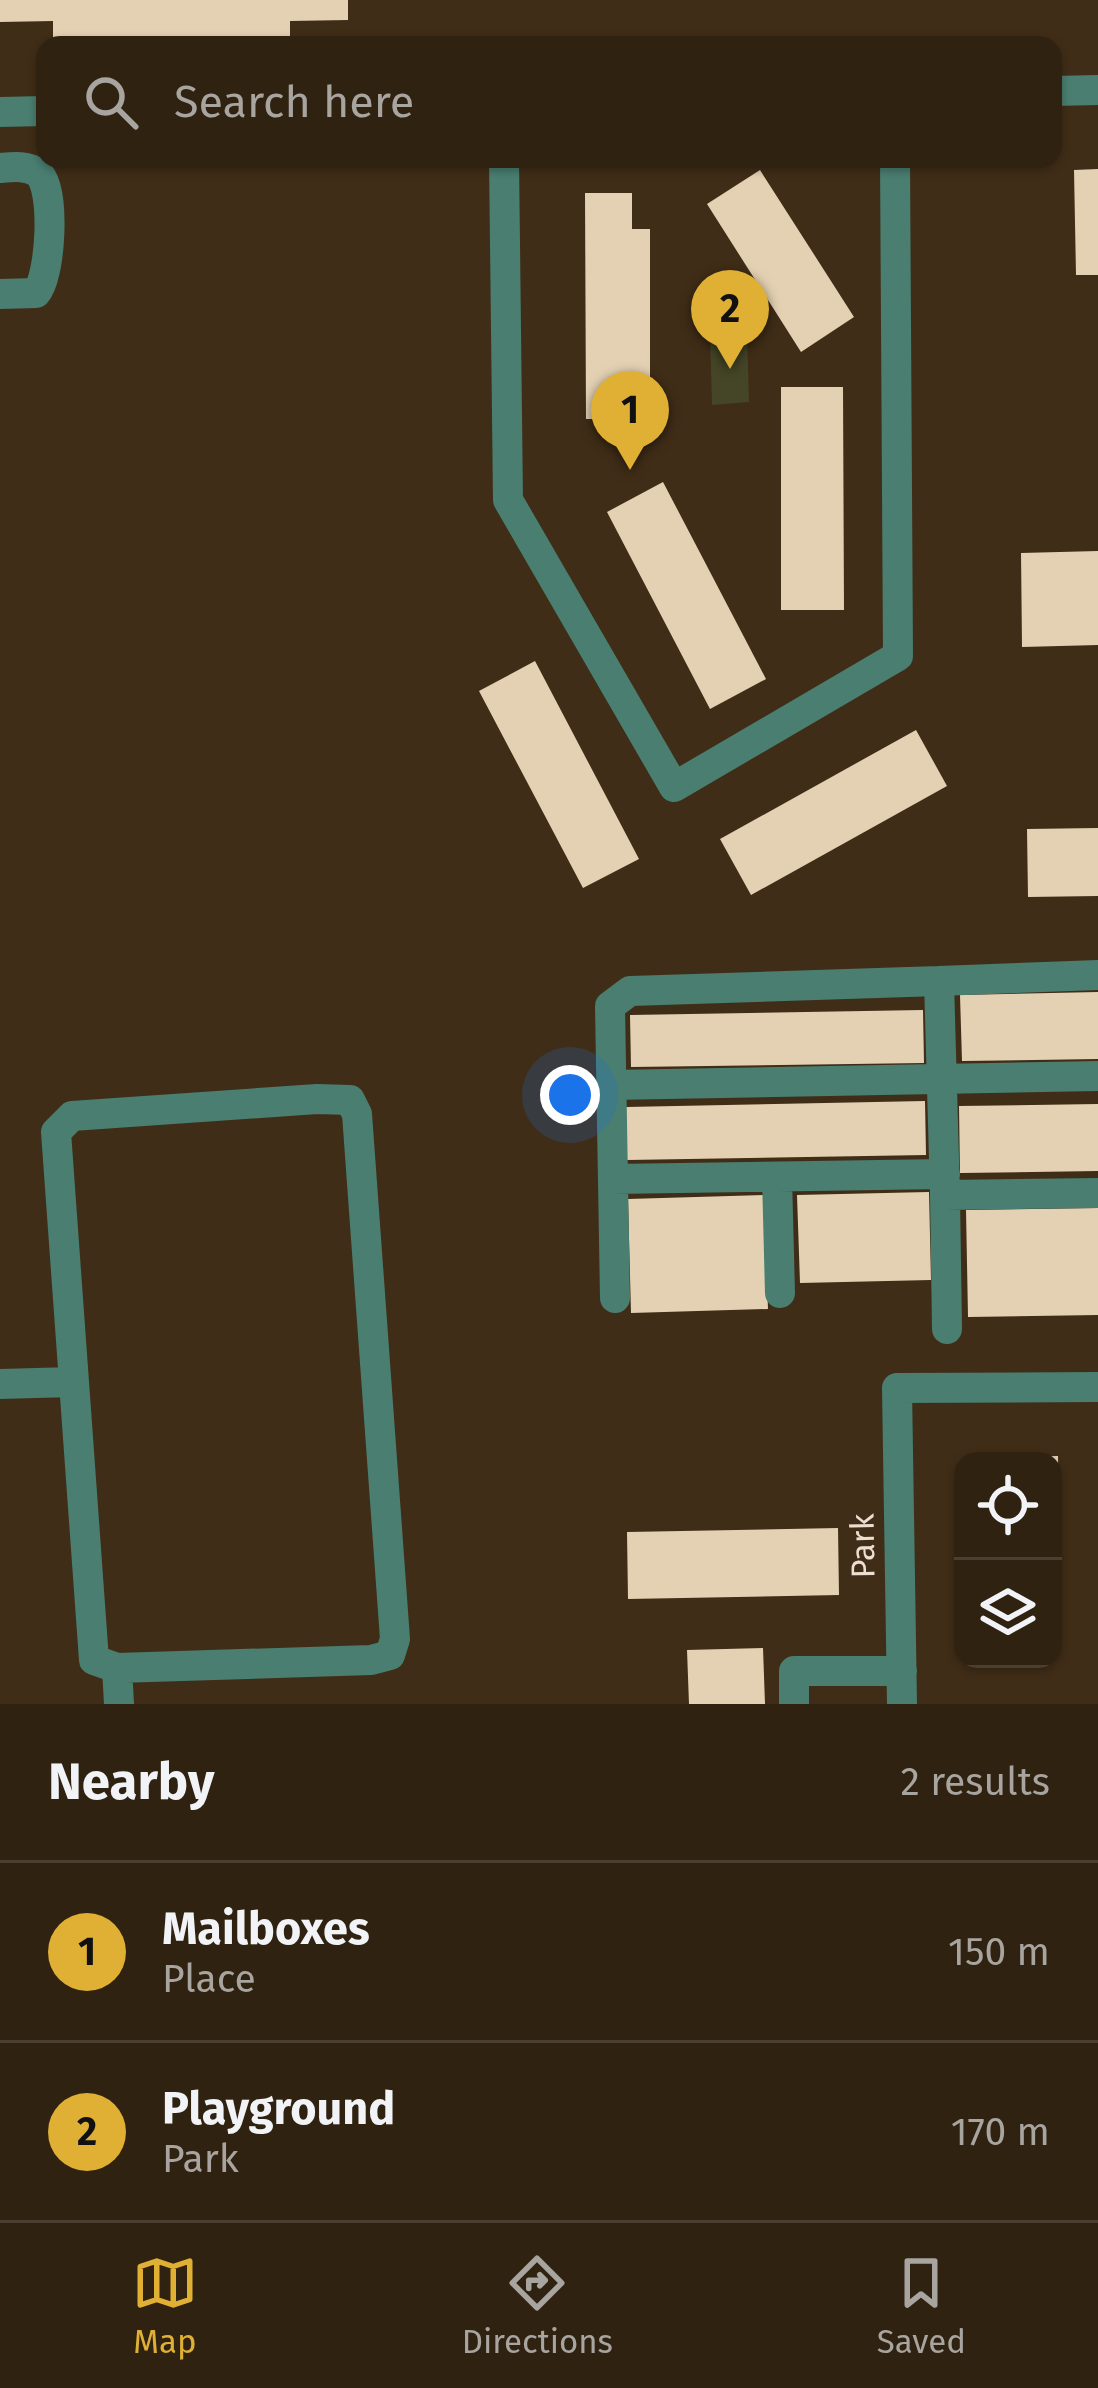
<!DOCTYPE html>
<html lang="en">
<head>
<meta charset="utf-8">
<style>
	body { margin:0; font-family:"Fira Sans",sans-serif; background:#382a1a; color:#f1f3f6 }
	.controls { position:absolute; right:36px; bottom:36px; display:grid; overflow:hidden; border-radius:24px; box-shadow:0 3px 9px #0004 }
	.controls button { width:108px; height:108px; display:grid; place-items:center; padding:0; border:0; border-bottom:3px solid #4b3f31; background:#302211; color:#f1f3f6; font:60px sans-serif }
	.you { position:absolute; left:570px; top:1095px; width:42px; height:42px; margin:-30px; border:9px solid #fff; border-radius:50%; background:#1a73e8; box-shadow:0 0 0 18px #1a73e833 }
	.badge { display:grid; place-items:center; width:78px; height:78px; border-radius:50%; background:#e0b034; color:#111; font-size:39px; font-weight:700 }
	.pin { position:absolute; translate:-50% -99px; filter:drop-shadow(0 3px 6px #0008) }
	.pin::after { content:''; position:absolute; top:63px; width:42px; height:36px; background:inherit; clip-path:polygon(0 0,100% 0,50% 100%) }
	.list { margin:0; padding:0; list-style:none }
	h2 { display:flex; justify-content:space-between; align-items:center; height:156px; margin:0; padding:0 48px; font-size:51px }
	h2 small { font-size:39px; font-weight:400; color:#a8a49f }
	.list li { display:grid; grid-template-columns:78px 1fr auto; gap:36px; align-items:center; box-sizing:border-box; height:180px; padding:0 48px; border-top:3px solid #4b3f31 }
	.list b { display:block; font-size:45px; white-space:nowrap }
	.list p { margin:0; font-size:39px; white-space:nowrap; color:#a8a49f }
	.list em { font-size:39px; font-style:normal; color:#a8a49f }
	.icon { flex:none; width:66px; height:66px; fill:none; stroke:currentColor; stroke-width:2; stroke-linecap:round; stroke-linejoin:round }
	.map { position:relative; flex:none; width:1098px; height:1704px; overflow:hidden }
	.search { position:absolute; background:#302211; box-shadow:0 3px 9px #0004; left:36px; right:36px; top:36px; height:132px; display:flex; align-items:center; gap:30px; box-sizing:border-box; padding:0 42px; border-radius:24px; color:#a8a49f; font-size:45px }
	.sheet { height:516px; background:#302211 }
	nav { display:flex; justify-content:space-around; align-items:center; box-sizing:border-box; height:168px; border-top:3px solid #4b3f31; background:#302211; font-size:33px; color:#a8a49f }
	nav a { display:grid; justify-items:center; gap:6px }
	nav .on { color:#e0b034 }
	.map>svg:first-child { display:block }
	.green { fill:#454627 }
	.building { fill:#e4d1b3 }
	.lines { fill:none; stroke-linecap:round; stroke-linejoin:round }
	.minor { stroke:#497e70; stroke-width:30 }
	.labels { text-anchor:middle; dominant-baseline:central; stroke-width:12; stroke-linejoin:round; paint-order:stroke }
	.street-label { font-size:33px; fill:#ecdfd2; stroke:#402d17 }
</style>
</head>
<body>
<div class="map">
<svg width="1098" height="1704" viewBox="0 0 1098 1704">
	<rect width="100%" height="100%" fill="#402d17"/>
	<path class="green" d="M747,334L749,402L712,405L710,335Z"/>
	<path class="building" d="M0,0H348V20L290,21V38L53,43V21L0,22Z
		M1098,169V275H1076L1074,170Z
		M760,170L854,317L801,352L707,204Z
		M585,193H632V229H650V419H586Z
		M781,387H843L844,610H781Z
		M663,482L766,679L710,709L607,512Z
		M1098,551V645L1022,647L1021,553Z
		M535,661L639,859L583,888L479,691Z
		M916,730L947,786L751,895L720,839Z
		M1098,828V896L1028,897L1027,829Z
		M1098,992V1059L962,1061L960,995Z
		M923,1010L924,1063L631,1067L630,1015Z
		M925,1101L926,1155L627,1160L626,1107Z
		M1098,1104V1171L960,1173L959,1106Z
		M929,1192L931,1280L800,1283L797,1195Z
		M764,1195L768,1309L631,1313L628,1199Z
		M1098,1208V1315L968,1317L966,1210Z
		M1058,1456L1060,1605H1053V1461H1002V1457Z
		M838,1528L839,1595L628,1599L627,1532Z
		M763,1648L765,1704H689L687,1650Z"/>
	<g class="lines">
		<path class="minor" d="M1053,91L1098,90
			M0,112L45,111
			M504,159L508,500L674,787L898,656L895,159
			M0,168C12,167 27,165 38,173C56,187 51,277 36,293L0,294
			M1098,975L939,981L945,1195L1098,1193
			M611,1085L1098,1076
			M317,1099L350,1100L357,1114L395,1639L390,1655L371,1660L117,1668L94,1660L56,1132L72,1116Z
			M777,1177L780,1293
			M613,1179L945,1174
			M945,1195L947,1329
			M615,1298L610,1006L630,991L939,981
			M0,1384L72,1382
			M117,1668L119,1704
			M794,1704V1671H902
			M902,1704L897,1388L1098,1387"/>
	</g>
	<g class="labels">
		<g class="street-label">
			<text transform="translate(863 1546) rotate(-91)">Park</text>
		</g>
	</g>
</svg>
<div class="controls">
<button><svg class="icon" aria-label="locate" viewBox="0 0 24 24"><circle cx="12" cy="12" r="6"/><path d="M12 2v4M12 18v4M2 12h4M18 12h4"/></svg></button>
<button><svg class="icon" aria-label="layers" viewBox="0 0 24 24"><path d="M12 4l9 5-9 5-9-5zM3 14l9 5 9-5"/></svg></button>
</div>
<div class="you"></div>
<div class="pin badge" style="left:630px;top:470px">1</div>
<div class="pin badge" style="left:730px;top:369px">2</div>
<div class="search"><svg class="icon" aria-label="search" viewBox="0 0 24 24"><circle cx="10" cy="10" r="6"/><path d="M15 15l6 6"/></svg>Search here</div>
</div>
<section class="sheet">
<h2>Nearby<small>2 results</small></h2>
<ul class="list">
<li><span class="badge">1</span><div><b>Mailboxes</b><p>Place</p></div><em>150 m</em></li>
<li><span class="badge">2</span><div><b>Playground</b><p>Park</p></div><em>170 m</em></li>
</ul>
</section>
<nav>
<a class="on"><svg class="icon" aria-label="map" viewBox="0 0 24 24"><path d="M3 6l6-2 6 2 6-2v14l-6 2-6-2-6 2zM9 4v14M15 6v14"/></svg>Map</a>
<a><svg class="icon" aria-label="directions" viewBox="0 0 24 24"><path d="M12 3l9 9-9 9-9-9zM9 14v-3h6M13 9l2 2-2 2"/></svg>Directions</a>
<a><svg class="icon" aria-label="saved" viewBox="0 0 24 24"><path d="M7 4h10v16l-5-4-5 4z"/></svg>Saved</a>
</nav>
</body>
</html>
